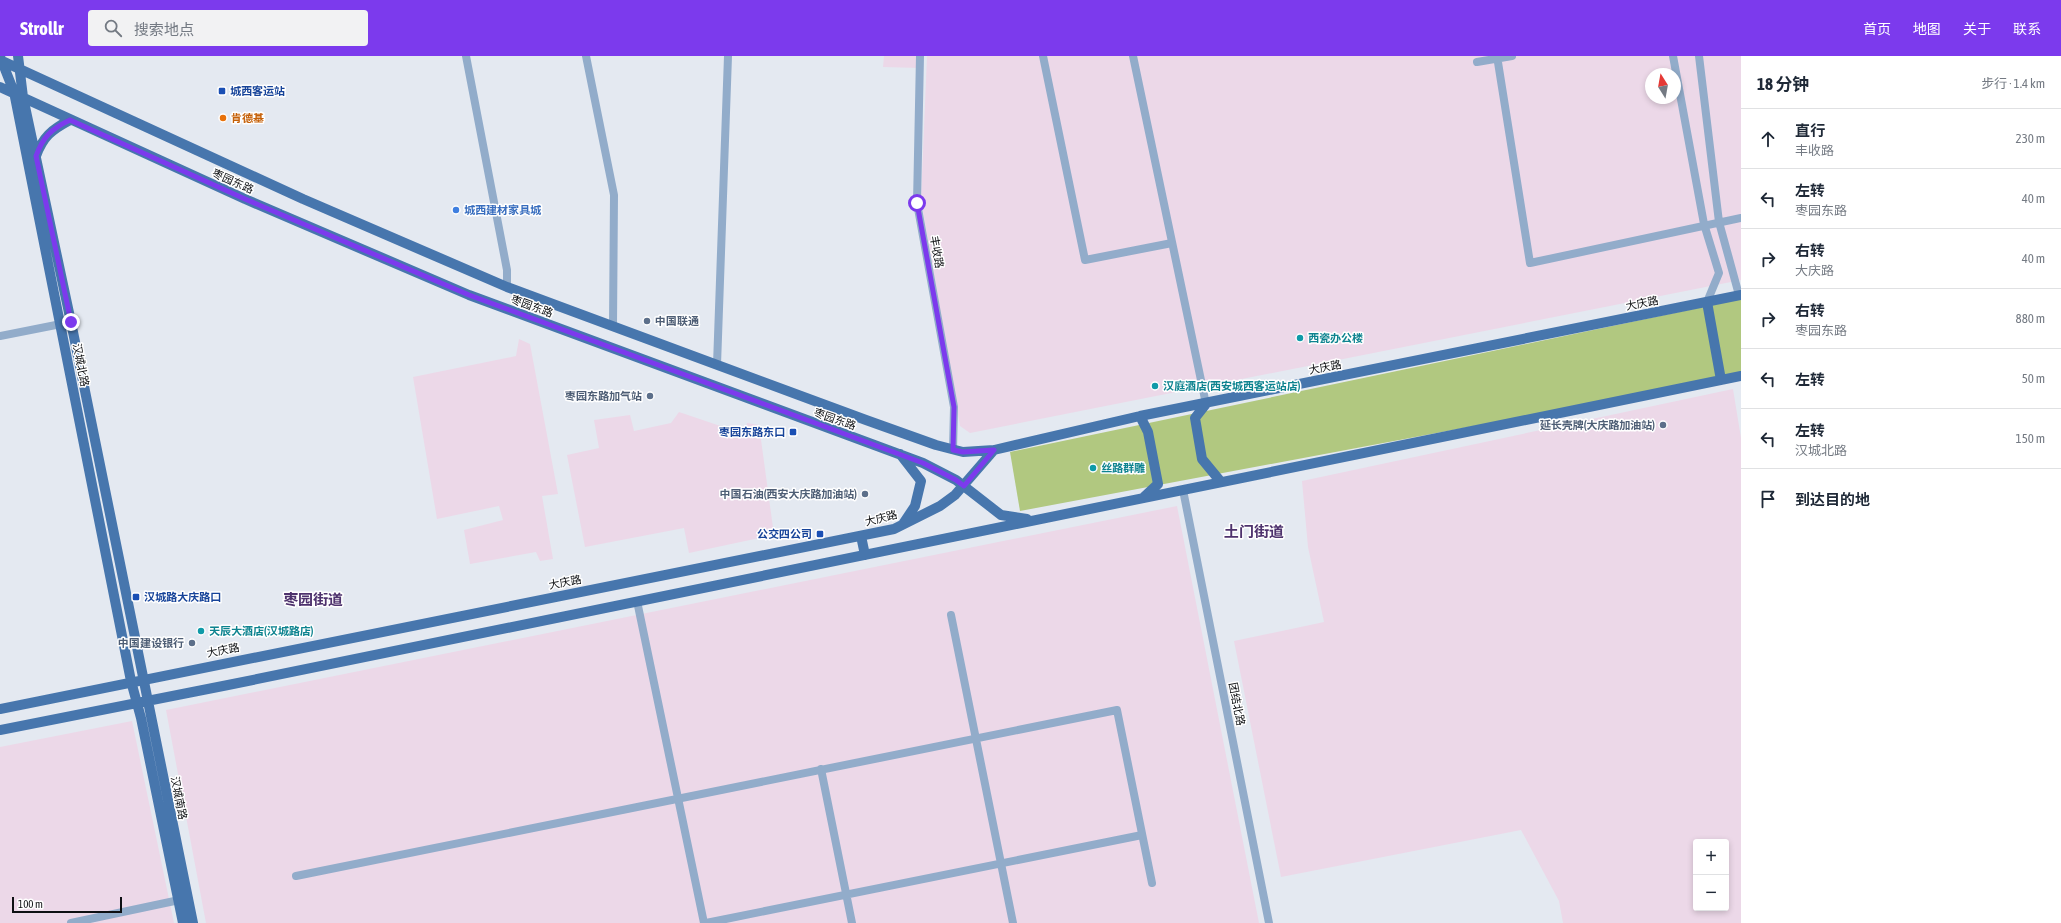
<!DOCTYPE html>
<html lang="zh">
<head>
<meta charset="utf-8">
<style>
	body { margin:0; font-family:"Asap Condensed","Noto Sans SC",sans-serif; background:#f2f2f3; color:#1f2937 }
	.controls { position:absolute; right:12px; bottom:12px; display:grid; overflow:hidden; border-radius:4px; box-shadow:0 2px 6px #0003 }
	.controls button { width:36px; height:36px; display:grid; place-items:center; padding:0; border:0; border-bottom:1px solid #e0e1e3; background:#fff; color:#1f2937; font:20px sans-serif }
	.compass { position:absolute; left:1645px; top:12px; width:36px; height:36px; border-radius:50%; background:#fff; box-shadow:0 2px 6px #0003; rotate:349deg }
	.scale { position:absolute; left:12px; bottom:10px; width:110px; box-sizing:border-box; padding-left:4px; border:2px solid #0e1013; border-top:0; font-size:11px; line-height:14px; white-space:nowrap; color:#0e1013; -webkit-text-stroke:3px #fff; paint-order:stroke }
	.stop { position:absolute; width:12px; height:12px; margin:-9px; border:3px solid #7c3aed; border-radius:50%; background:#fff }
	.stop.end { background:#7c3aed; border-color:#fff; box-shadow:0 1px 4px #0008 }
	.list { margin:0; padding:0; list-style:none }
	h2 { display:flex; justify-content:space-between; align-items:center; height:52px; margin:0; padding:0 16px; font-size:17px }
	h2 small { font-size:13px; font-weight:400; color:#747a83 }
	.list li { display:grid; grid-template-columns:26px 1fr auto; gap:12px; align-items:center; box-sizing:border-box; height:60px; padding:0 16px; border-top:1px solid #e0e1e3 }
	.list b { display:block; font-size:15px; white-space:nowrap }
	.list p { margin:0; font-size:13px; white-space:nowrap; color:#747a83 }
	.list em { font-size:13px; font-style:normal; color:#747a83 }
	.icon { flex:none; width:22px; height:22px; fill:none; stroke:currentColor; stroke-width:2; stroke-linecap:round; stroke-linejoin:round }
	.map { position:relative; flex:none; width:1741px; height:867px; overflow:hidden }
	header { display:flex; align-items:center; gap:24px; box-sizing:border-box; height:56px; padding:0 20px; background:#7c3aed; color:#fff }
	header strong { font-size:19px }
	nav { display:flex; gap:22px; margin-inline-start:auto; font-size:14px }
	.search { width:280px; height:36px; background:#f2f2f3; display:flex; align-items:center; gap:10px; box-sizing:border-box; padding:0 14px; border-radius:4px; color:#747a83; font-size:15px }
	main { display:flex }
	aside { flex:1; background:#fff }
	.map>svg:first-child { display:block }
	.industrial { fill:#ecd8e8; fill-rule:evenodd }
	.green { fill:#b1c880 }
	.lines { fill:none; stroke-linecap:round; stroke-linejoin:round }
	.minor { stroke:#92acca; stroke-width:8 }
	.major { stroke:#4776ad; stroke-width:10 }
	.route { stroke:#7c3aed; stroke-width:5 }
	.transit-dot { fill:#1a4fb4; stroke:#fff; stroke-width:1.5 }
	.food-dot { fill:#e8710a; stroke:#fff; stroke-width:1.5 }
	.shop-dot { fill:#3f7fe0; stroke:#fff; stroke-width:1.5 }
	.service-dot { fill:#5c6f8a; stroke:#fff; stroke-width:1.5 }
	.culture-dot { fill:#0f9aa8; stroke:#fff; stroke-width:1.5 }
	.labels { text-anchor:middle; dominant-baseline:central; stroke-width:3; stroke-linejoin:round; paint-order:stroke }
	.transit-label { font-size:11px; font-weight:bold; fill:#164399; stroke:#fff; text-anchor:start }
	.food-label { font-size:11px; font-weight:bold; fill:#c56008; stroke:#fff; text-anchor:start }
	.street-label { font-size:11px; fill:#0e1013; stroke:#fff }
	.shop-label { font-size:11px; font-weight:bold; fill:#366cbe; stroke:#fff; text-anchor:start }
	.service-label { font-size:11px; font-weight:bold; fill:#4e5e75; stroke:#fff; text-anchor:end }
	.culture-label { font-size:11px; font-weight:bold; fill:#0d838f; stroke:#fff; text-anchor:start }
	.district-label { font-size:15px; font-weight:bold; fill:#4e326d; stroke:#fff }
</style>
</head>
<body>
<header>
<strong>Strollr</strong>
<div class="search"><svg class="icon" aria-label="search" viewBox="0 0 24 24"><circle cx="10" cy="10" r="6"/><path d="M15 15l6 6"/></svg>搜索地点</div>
<nav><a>首页</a><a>地图</a><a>关于</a><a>联系</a></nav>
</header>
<main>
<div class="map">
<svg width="1741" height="867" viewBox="0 0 1741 867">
	<rect width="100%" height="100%" fill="#e4e9f1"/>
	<path class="industrial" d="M884,0H920V12L883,11Z
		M927,0H1741V224L970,377L960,370L921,144ZM1651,18H1675V42H1651Z
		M519,283L530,288L558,438L542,440L553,503L540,505L536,496L470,508L464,474L503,464L499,450L437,463L413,321L516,300Z
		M1733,333L1741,382V867H1563L1559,845L1521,774L1281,821L1234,585L1324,566L1308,491L1302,425ZM1696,786H1726V852H1696Z
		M679,356L744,378L747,367L759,369L774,479L689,497L684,472L585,491L567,399L599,392L594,364L630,359L634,375L671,367Z
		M1177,450L1259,867H206L166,654Z
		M132,665L174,867H0V691Z"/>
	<path class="green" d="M1741,243V320L1020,455L1010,396Z"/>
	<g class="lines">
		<path class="minor" d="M466,0L507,214V231
			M586,0L614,139L613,270
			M920,0L917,147L954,351L953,394
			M1043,0L1085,204L1172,187
			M1133,0L1206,348
			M1497,0L1530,207L1741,162
			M1673,0L1704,168L1719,217L1707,246
			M1699,0L1719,166L1739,239
			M1477,6L1512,0
			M0,280L71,266
			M717,309L728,0
			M1183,434L1269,867
			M637,545L704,867
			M951,559L1013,867
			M821,713L852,867
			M296,820L1117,654L1152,827
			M71,867L184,843
			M706,867L1142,779"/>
		<path class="major" d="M18,0L23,41L71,266L193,867
			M1,3L14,36L131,625L141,662L183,867
			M0,4L303,143L507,231L866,364L936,389L963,396L994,394L1140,360L1741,239
			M0,31L245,143L469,239L923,407L956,424L1001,459L1027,463
			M36,100C43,81 51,74 70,64
			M1707,246L1721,324
			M1206,348L1195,362L1202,403L1221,426
			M1140,360L1148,376L1158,428L1143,442
			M900,398L921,425L915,450L903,468
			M861,480L865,499
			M0,653L894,473L940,450L955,439L994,394
			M0,674L228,629L1741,320"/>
	</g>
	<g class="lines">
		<path class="route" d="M71,266L36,100C43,81 51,73 70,64L245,143L469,239L923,407L956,424L964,430L994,394L963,396L953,394L954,351L917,147"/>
	</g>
	<g class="transit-dot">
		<rect x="218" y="31" width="8" height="8" rx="2"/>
		<rect x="789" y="372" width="8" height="8" rx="2"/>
		<rect x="816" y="474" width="8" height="8" rx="2"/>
		<rect x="132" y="537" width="8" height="8" rx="2"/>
	</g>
	<circle class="food-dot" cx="223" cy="62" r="4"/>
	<circle class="shop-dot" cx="456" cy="154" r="4"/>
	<g class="service-dot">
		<circle cx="647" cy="265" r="4"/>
		<circle cx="650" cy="340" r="4"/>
		<circle cx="1663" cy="369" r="4"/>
		<circle cx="865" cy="438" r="4"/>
		<circle cx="192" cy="587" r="4"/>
	</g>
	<g class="culture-dot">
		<circle cx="1300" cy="282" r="4"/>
		<circle cx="1155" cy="330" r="4"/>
		<circle cx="1093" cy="412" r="4"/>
		<circle cx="201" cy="575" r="4"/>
	</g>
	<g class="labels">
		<g class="transit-label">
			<text x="230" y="35">城西客运站</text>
			<text x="785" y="376" text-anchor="end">枣园东路东口</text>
			<text x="812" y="478" text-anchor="end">公交四公司</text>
			<text x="144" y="541">汉城路大庆路口</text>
		</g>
		<g class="food-label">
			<text x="231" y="62">肯德基</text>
		</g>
		<g class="street-label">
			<text transform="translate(233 125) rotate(24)">枣园东路</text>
			<text transform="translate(937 196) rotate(80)">丰收路</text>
			<text transform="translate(1642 247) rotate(-11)">大庆路</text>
			<text transform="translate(532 250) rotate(20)">枣园东路</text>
			<text transform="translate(81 309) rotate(79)">汉城北路</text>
			<text transform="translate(1325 311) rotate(-11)">大庆路</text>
			<text transform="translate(835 363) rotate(19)">枣园东路</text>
			<text transform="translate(881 462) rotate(-14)">大庆路</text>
			<text transform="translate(565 526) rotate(-11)">大庆路</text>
			<text transform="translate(223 594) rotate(-11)">大庆路</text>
			<text transform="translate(1237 648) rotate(79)">团结北路</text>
			<text transform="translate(179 742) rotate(79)">汉城南路</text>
		</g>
		<g class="shop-label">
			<text x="464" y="154">城西建材家具城</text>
		</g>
		<g class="service-label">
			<text x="655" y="265" text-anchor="start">中国联通</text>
			<text x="642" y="340">枣园东路加气站</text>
			<text x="1655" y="369">延长壳牌(大庆路加油站)</text>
			<text x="857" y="438">中国石油(西安大庆路加油站)</text>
			<text x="184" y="587">中国建设银行</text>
		</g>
		<g class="culture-label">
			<text x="1308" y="282">西瓷办公楼</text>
			<text x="1163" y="330">汉庭酒店(西安城西客运站店)</text>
			<text x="1101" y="412">丝路群雕</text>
			<text x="209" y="575">天辰大酒店(汉城路店)</text>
		</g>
		<g class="district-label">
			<text x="1254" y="475">土门街道</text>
			<text x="313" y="543">枣园街道</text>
		</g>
	</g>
</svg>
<div class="controls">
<button>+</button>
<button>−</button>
</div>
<svg class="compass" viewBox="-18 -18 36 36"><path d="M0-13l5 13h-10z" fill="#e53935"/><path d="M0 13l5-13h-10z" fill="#747a83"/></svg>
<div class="scale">100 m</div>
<div class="stop" style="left:917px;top:147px"></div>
<div class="stop end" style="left:71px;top:266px"></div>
</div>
<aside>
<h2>18 分钟<small>步行 · 1.4 km</small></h2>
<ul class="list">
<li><svg class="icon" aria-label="ahead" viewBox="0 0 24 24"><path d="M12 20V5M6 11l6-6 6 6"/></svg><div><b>直行</b><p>丰收路</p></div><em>230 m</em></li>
<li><svg class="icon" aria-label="left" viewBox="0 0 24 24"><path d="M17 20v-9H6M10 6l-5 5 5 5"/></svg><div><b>左转</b><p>枣园东路</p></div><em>40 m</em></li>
<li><svg class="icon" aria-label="right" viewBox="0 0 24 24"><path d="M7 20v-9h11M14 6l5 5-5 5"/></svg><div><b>右转</b><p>大庆路</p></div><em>40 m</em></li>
<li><svg class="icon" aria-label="right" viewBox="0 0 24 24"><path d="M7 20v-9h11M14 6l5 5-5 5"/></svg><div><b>右转</b><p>枣园东路</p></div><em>880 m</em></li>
<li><svg class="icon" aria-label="left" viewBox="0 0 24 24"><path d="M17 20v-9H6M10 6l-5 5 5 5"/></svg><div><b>左转</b></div><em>50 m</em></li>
<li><svg class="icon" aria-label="left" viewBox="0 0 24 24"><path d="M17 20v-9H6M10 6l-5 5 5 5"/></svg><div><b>左转</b><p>汉城北路</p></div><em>150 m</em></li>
<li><svg class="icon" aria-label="arrive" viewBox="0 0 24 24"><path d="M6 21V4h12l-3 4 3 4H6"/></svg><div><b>到达目的地</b></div></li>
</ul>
</aside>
</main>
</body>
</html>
